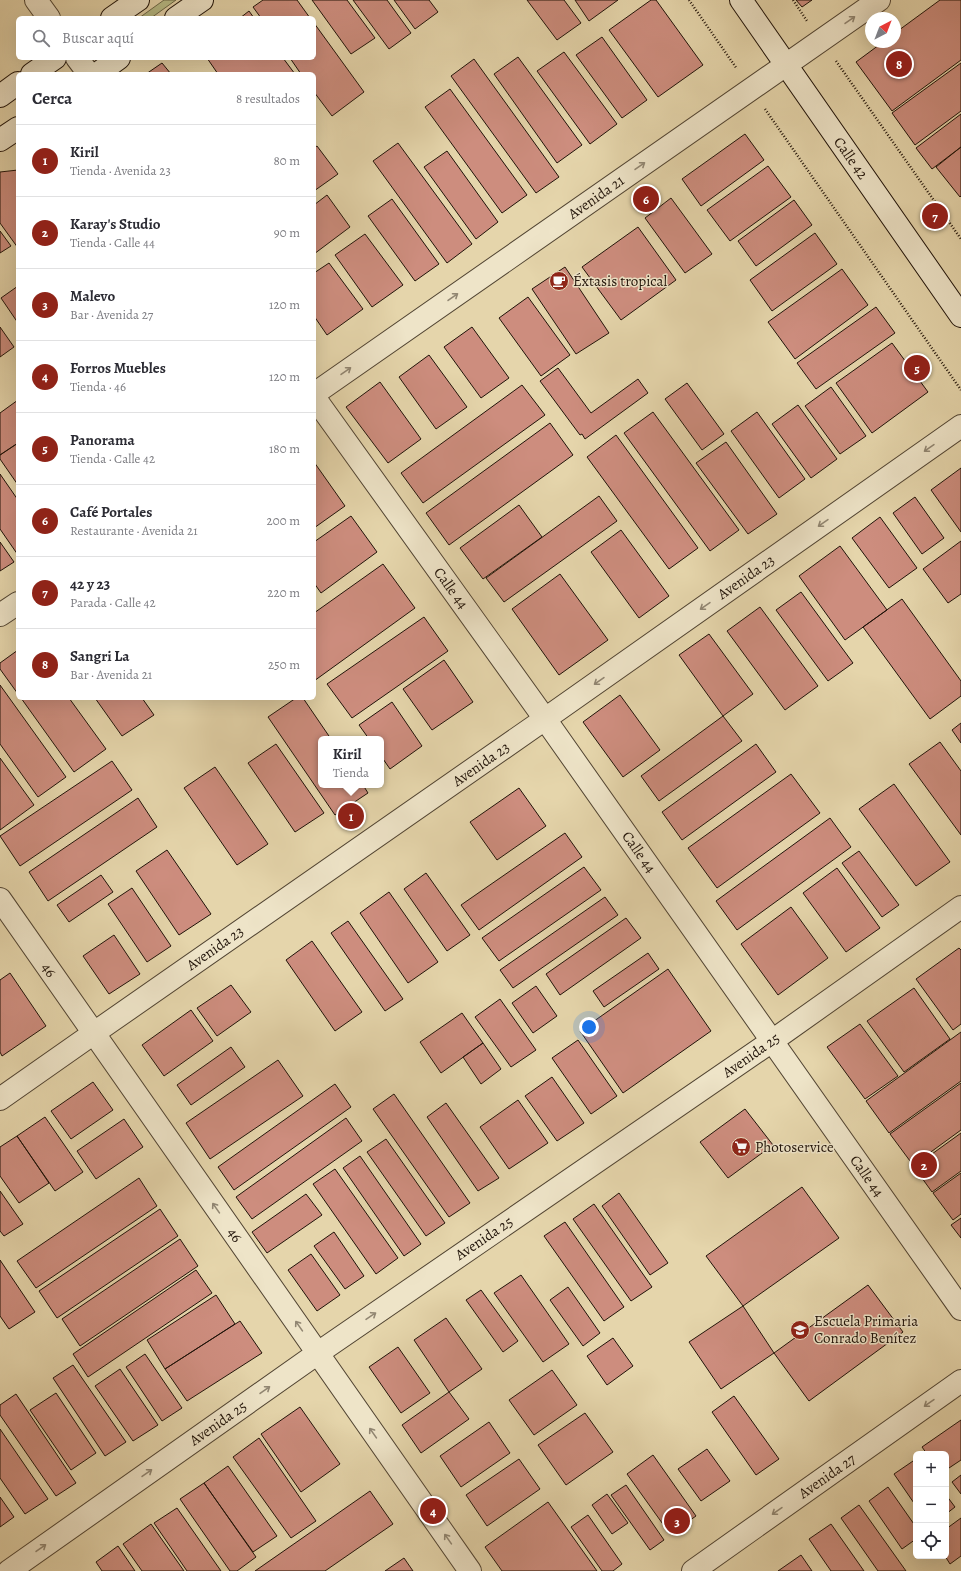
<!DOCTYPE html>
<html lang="es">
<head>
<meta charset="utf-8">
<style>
	body { margin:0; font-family:Alegreya,serif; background:#f7f7f7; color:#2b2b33 }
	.controls { position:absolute; right:12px; bottom:12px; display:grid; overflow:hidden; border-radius:6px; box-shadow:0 4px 16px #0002 }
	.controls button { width:36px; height:36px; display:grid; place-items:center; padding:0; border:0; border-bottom:1px solid #e1e1e2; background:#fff; color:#2b2b33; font:20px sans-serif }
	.compass { position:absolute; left:865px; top:12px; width:36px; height:36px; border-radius:50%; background:#fff; box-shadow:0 4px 16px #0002; rotate:42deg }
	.you { position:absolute; left:589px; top:1027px; width:14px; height:14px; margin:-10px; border:3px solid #fff; border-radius:50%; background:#1a73e8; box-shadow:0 0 0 6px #1a73e833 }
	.badge { display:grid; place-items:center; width:26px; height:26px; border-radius:50%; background:#8f2418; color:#fff; font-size:13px; font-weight:700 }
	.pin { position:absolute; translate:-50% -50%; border:2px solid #fff; box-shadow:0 1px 4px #0006 }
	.popup { position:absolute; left:318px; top:736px; width:66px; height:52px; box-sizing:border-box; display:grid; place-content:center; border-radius:6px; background:#fff; filter:drop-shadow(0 1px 3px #0005); font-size:13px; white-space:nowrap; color:#7c7c81 }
	.popup b { font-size:15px; color:#2b2b33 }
	.popup::after { content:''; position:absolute; left:50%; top:100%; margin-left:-8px; border:8px solid transparent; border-top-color:#fff }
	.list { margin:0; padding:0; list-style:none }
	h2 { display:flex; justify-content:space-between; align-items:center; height:52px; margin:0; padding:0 16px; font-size:17px }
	h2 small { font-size:13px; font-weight:400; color:#7c7c81 }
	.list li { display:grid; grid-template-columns:26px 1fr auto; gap:12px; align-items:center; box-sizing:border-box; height:72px; padding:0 16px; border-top:1px solid #e1e1e2 }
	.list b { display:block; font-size:15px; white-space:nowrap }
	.list p { margin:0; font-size:13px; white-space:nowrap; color:#7c7c81 }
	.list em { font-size:13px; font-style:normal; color:#7c7c81 }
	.icon { flex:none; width:22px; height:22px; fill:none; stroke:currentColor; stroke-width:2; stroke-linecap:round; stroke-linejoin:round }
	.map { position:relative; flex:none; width:961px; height:1571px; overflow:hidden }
	.search { position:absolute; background:#fff; box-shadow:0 4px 16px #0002; left:16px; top:16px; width:300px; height:44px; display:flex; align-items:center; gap:10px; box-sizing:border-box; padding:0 14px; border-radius:6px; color:#7c7c81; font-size:15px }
	.panel { position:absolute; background:#fff; box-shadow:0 4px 16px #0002; left:16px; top:72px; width:300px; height:628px; border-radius:6px }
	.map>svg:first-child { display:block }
	.green { fill:#b7bc87; stroke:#6c6848 }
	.building { fill:#cd8d7e; stroke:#201309 }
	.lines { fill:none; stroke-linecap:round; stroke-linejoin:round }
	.minor-casing { stroke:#514432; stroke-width:24 }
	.tertiary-casing { stroke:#514432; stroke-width:24 }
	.secondary-casing { stroke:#201309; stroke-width:24 }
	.path { stroke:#201309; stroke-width:2.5; stroke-dasharray:1 2; stroke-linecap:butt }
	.minor { stroke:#eee4c8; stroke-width:22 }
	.tertiary { stroke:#eee4c8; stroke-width:22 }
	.secondary { stroke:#eee4c8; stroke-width:22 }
	.oneway { stroke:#918672 }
	.labels { text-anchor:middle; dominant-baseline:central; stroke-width:3; stroke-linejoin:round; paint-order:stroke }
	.street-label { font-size:15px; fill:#201309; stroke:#eee4c8 }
	.poi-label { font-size:15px; fill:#201309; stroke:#eee4c8; text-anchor:start }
</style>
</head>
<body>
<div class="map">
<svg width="961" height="1571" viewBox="0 0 961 1571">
	<rect width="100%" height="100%" fill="#e5d5ab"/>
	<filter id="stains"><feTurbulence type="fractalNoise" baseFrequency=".005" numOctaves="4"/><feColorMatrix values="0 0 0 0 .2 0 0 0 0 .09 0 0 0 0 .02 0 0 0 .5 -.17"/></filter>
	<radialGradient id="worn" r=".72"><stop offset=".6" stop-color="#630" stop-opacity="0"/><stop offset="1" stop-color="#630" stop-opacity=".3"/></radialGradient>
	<path class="green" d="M164,0H176L151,18H139Z"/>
	<path class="building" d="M263,0H297L310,18H261L253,7Z
		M312,0H347L375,38L351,54Z
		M353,0H387L411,33L389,49Z
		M394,0H429L438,12L415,29Z
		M527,0H564L581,23L557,40Z
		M575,0H618L589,21Z
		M651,0H656L703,65L658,97L609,30Z
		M796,0H812L802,7Z
		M940,0H961V60L892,111L856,62L883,42H895V33Z
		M249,11L254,18H240Z
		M314,23L364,92L332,116L314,92V74H301L290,58H314Z
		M602,37L647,100L622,118L576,55Z
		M564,52L617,124L590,144L537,71Z
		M518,57L582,145L557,163L494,74Z
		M207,58H283L295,74H218Z
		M474,59L559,177L536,193L451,76Z
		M162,63L171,74H146Z
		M961,63V111L915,145L892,113Z
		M450,89L527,195L502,213L425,107Z
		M961,114V147L932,169L916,148Z
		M745,134L764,160L701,206L682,179Z
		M398,143L472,244L447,263L373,161Z
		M317,146L338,174L314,191V148Z
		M961,147V196L960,197L936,167Z
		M447,151L498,222L476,239L424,167Z
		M768,166L791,197L730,241L707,210Z
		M18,170V248L0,223V172Z
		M327,195L350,227L314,254V205Z
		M671,198L712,254L685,273L645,218Z
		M392,199L439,264L415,281L368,216Z
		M794,200L812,225L756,266L738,241Z
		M638,227L676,280L621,320L582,267Z
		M0,231L11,246L0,253Z
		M815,233L837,264L772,311L750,280Z
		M365,234L403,285L372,307L335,255Z
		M329,263L363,309L327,335L314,316V273Z
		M565,267L609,333L576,354L532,289Z
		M842,269L868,305L795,359L768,322Z
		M18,286V323L1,298Z
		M528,297L570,355L541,376L499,318Z
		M876,307L895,333L816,389L797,363Z
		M0,327L14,347L0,357Z
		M472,327L509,378L481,398L444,347Z
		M892,343L928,392L872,433L836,383Z
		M429,355L467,407L436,429L399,377Z
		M558,368L591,413L638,379L648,393L585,439L582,434L580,435L540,381Z
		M380,382L421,439L388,463L346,407Z
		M687,383L724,434L702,450L665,399Z
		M522,385L545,415L423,503L401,473Z
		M831,387L866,436L840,454L805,406Z
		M18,400V443L0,455V413Z
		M798,405L837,459L811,478L772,424Z
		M653,412L739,530L710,551L624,433Z
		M757,412L805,479L779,498L731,431Z
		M550,423L573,455L449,545L426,513Z
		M616,435L698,548L669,569L587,457Z
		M726,442L777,514L748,534L696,463Z
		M18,443V485L0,459V455Z
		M314,462L345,506L314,528Z
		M961,468V532L931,490Z
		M0,474L18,500V555L0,529Z
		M599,496L617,521L504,602L486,578Z
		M915,497L944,538L922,554L893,513Z
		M519,505L542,537L483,579L460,548Z
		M351,516L377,552L321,593L314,583V542Z
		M880,517L917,568L889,588L852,538Z
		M621,530L669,596L639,618L591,552Z
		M961,541V594L948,603L923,569Z
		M0,542L14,562L0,571Z
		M840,546L887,610L845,640L799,576Z
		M383,564L415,608L314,681V613Z
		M560,574L608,640L559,675L512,609Z
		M801,592L853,663L828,681L776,610Z
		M902,599L961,681V696L930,719L863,627Z
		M760,607L818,686L785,710L727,631Z
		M424,617L448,651L352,718L327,684Z
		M709,634L753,694L723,716L679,655Z
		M18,650V694L0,669V663Z
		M444,660L473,702L432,730L403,689Z
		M0,685L66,777L38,797L0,744Z
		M620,695L660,750L623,777L583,722Z
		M21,698H69L106,749L74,772Z
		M95,698H142L154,715L122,736Z
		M296,698H303L331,739H321V785H363L368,793L335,815L268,717Z
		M392,702L422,746L390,769L381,756V739H369L359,725Z
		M723,716L742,741L659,801L641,776Z
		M961,723V743L952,730Z
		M940,742L961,771V835L909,764Z
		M276,744L324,813L295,832L248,763Z
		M756,744L776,772L682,840L662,812Z
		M0,758L34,805L0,830Z
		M112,761L132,790L20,866L0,836Z
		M215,767L268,844L237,865L184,788Z
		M791,774L820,813L717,888L688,848Z
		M894,784L950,862L916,886L859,809Z
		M519,788L546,826L497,860L470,822Z
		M138,798L157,827L48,901L29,872Z
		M830,818L851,847L737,930L716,901Z
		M565,833L582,857L479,930L461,905Z
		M167,850L211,914L179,935L136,871Z
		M859,851L899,905L882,917L842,863Z
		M584,867L601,890L499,961L482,938Z
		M837,868L880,928L846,952L803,893Z
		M426,873L470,935L447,951L404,889Z
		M101,875L113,892L69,922L57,905Z
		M132,888L171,946L147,962L108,904Z
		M389,892L438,962L408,983L360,913Z
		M605,897L618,915L513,988L500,970Z
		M791,907L828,958L778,995L741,944Z
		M626,918L641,938L560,995L546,974Z
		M348,921L403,999L385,1011L331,933Z
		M114,935L140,974L109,994L83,956Z
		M312,941L362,1012L335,1031L286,960Z
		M959,948L961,950V1024L953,1030L916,979Z
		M648,953L659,969L604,1007L593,991Z
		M668,969L711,1031L623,1093L580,1031Z
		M10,973L46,1026L2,1056L0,1052V980Z
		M231,985L251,1012L217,1036L197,1008Z
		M536,986L557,1016L533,1033L512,1003Z
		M914,988L950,1039L904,1072L867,1021Z
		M500,999L536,1050L511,1067L475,1017Z
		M191,1010L213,1041L164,1076L142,1045Z
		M462,1013L483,1043L441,1073L420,1042Z
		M860,1024L898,1076L865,1099L827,1047Z
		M961,1032V1081L889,1133L866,1101Z
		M578,1040L617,1096L591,1114L552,1058Z
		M483,1043L501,1069L481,1084L463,1057Z
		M231,1047L245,1067L191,1105L177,1085Z
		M278,1060L303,1096L210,1159L186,1123Z
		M552,1077L584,1123L557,1141L525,1096Z
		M93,1082L113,1110L71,1139L51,1111Z
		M961,1083V1130L913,1165L890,1134Z
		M335,1084L351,1107L234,1190L218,1167Z
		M394,1094L470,1203L449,1217L373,1109Z
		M518,1100L548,1143L509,1169L480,1127Z
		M446,1103L499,1178L478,1191L427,1117Z
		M745,1109L773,1145L728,1178L700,1142Z
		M45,1117L83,1172L55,1191L17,1136Z
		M346,1118L362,1141L252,1219L236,1197Z
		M124,1119L143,1147L96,1179L77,1151Z
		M961,1133V1171L932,1192L914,1167Z
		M17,1136L49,1183L19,1203L0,1176V1147Z
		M386,1139L445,1223L426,1236L367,1152Z
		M360,1156L421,1244L404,1256L343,1168Z
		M335,1169L398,1258L376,1274L313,1184Z
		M961,1173V1214L953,1220L933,1193Z
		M139,1178L157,1206L36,1288L17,1261Z
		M802,1187L839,1238L743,1306L706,1256Z
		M0,1191L23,1224L4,1236L0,1231Z
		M619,1193L668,1263L650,1275L602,1206Z
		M306,1194L322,1215L267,1253L252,1232Z
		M594,1204L652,1287L631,1301L573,1219Z
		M160,1209L178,1236L57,1318L39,1291Z
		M961,1218V1238L951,1225Z
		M565,1222L624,1307L604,1321L544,1236Z
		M334,1232L364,1276L345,1289L314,1246Z
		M180,1239L198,1266L80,1346L62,1319Z
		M311,1254L340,1295L317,1311L288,1270Z
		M0,1260L35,1312L9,1329L0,1316Z
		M196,1270L212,1293L88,1377L73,1354Z
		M521,1275L569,1344L543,1362L494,1293Z
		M868,1285L903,1332L809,1401L774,1353Z
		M568,1287L600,1333L583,1346L550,1300Z
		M481,1290L518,1341L503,1352L466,1300Z
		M216,1295L235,1324L165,1369L147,1340Z
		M743,1306L774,1353L721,1389L689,1342Z
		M446,1318L482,1369L449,1392L414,1340Z
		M240,1321L262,1353L187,1401L165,1369Z
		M613,1338L633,1366L607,1385L587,1356Z
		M398,1347L430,1393L401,1413L369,1367Z
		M145,1354L182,1408L162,1421L126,1367Z
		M73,1365L126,1442L105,1456L53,1378Z
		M120,1369L158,1425L133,1441L95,1386Z
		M552,1370L577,1405L534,1435L509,1400Z
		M449,1392L469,1419L421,1453L402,1425Z
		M56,1393L96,1453L71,1470L30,1410Z
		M16,1394L76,1483L56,1496L0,1415V1405Z
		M734,1396L779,1459L756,1475L712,1412Z
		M300,1407L340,1464L301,1492L261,1434Z
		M585,1413L613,1452L566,1485L538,1445Z
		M961,1420V1460L946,1470V1454H927L922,1447Z
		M489,1422L510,1453L461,1487L440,1456Z
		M0,1429L48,1499L25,1514L0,1478Z
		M259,1438L316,1521L291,1538L233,1457Z
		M707,1449L730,1481L701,1501L678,1469Z
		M653,1455L696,1516L670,1534L627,1474Z
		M519,1459L540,1489L487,1526L466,1495Z
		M916,1459V1506L894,1474Z
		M228,1466L277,1536L253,1552L204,1483Z
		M961,1475V1494L952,1482Z
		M204,1483L256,1557L237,1571H230L180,1499Z
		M626,1485L664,1540L650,1550L611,1495Z
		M888,1487L916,1527V1539L902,1549L869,1501Z
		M370,1491L393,1524L325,1571H255Z
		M607,1494L628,1523L612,1534L592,1505Z
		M946,1495L955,1507L946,1514Z
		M0,1497L14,1517L0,1527Z
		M548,1502L597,1571H502L485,1547Z
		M859,1505L906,1571H878L841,1518Z
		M177,1508L221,1571H187L154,1523Z
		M588,1515L622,1564L613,1571H602L571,1527Z
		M961,1518V1556L950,1564L945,1556H946V1529Z
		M151,1524L184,1571H142L123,1544Z
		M831,1524L864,1571H831L809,1539Z
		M118,1546L135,1571H102L96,1562Z
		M801,1555L812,1571H778Z
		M404,1558L413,1571H385Z"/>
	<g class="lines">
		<g class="minor-casing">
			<path id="minor" d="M36,0L49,18
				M314,394L879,0
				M0,615L18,603
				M0,899L470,1571
				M0,1099L94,1033L545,719L961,426
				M9,1571L318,1353L772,1041L961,907
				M693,1571L961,1381"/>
		</g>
		<g class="tertiary-casing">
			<path id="tertiary" d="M77,58L89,74
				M314,397L545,719L961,1309"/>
		</g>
		<g class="secondary-casing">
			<path id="secondary" d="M741,0L961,316
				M112,18L138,0
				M176,18L202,0
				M32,74L55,58
				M97,74L119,58
				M0,96L18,83
				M0,140L18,128"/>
		</g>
		<path class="path" d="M689,0L737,69
			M793,0L807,21
			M836,61L961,239
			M765,109L961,390"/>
		<use href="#minor" class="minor"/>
		<use href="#tertiary" class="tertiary"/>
		<use href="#secondary" class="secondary"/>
	</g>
	<defs><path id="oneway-shaft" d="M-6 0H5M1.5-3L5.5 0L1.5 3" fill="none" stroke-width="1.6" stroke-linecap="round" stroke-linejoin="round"/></defs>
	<g class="oneway">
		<use href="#oneway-shaft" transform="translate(850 20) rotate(-35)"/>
		<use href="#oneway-shaft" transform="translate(640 166) rotate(-35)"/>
		<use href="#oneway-shaft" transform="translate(453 297) rotate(-35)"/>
		<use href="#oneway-shaft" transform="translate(346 371) rotate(-35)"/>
		<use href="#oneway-shaft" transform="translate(929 448) rotate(145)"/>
		<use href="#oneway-shaft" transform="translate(823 523) rotate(145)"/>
		<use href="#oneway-shaft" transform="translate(705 606) rotate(145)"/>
		<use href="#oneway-shaft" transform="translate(599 681) rotate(145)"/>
		<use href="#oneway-shaft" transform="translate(216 1208) rotate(-125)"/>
		<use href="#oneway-shaft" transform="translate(371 1316) rotate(-34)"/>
		<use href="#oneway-shaft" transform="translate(299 1326) rotate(-125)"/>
		<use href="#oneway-shaft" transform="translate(265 1390) rotate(-35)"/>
		<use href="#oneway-shaft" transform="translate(929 1403) rotate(145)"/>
		<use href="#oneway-shaft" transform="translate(373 1433) rotate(-125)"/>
		<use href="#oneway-shaft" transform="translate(147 1473) rotate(-35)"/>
		<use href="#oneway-shaft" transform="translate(777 1511) rotate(145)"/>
		<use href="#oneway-shaft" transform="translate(448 1539) rotate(-125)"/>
		<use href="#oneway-shaft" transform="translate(41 1548) rotate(-35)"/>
	</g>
	<defs>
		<g id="cafe-disc" transform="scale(1)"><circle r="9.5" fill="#8f2418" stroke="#eee4c8"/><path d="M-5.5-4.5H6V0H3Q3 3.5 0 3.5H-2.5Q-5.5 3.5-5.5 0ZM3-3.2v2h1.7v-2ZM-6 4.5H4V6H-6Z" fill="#fff"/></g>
		<g id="supermarket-disc" transform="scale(1)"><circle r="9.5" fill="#8f2418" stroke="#eee4c8"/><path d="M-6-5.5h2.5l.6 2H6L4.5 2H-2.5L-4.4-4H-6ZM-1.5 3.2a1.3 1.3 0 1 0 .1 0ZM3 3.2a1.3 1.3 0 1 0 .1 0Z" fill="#fff"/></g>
		<g id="school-disc" transform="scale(1)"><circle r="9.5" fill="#8f2418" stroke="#eee4c8"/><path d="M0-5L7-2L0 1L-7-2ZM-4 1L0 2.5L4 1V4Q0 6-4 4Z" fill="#fff"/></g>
	</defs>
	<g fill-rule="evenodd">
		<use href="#cafe-disc" x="559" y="281"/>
		<use href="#supermarket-disc" x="741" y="1147"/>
		<use href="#school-disc" x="800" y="1330"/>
	</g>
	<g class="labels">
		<g class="street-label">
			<text transform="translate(851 158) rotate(55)">Calle 42</text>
			<text transform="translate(596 197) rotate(-35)">Avenida 21</text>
			<text transform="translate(746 577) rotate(-35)">Avenida 23</text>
			<text transform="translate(451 588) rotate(54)">Calle 44</text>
			<text transform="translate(481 764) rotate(-35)">Avenida 23</text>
			<text transform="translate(639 852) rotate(55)">Calle 44</text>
			<text transform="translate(215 948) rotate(-35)">Avenida 23</text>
			<text transform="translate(49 970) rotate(55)">46</text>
			<text transform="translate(751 1055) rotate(-35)">Avenida 25</text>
			<text transform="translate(867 1176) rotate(55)">Calle 44</text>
			<text transform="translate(235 1235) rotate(55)">46</text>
			<text transform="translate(484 1238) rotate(-34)">Avenida 25</text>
			<text transform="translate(218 1423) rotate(-35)">Avenida 25</text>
			<text transform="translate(827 1476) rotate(-35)">Avenida 27</text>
		</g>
		<g class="poi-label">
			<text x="573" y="281">Éxtasis tropical</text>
			<text x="755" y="1147">Photoservice</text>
			<text x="814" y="1321">Escuela Primaria<tspan x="814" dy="17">Conrado Benítez</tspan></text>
		</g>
	</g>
	<rect width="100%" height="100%" filter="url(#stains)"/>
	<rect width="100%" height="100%" fill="url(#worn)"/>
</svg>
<div class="controls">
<button>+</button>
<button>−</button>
<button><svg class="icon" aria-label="locate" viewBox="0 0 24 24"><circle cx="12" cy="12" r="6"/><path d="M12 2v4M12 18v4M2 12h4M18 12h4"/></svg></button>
</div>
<svg class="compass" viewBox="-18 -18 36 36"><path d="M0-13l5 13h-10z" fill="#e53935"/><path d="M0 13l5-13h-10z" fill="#7c7c81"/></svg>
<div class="you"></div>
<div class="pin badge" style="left:351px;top:816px">1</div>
<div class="popup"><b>Kiril</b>Tienda</div>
<div class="pin badge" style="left:924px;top:1165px">2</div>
<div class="pin badge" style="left:677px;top:1521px">3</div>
<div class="pin badge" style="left:433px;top:1511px">4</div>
<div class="pin badge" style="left:917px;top:368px">5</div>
<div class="pin badge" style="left:646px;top:199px">6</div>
<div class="pin badge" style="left:935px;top:216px">7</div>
<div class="pin badge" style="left:899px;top:64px">8</div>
<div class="search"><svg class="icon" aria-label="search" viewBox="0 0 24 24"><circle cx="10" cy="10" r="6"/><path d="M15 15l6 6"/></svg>Buscar aquí</div>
<section class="panel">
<h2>Cerca<small>8 resultados</small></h2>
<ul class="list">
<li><span class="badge">1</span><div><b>Kiril</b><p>Tienda · Avenida 23</p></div><em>80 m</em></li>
<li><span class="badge">2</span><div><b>Karay's Studio</b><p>Tienda · Calle 44</p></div><em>90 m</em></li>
<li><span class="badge">3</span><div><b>Malevo</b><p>Bar · Avenida 27</p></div><em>120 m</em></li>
<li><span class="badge">4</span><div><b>Forros Muebles</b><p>Tienda · 46</p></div><em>120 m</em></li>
<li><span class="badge">5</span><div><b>Panorama</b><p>Tienda · Calle 42</p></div><em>180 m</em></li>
<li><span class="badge">6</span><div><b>Café Portales</b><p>Restaurante · Avenida 21</p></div><em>200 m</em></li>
<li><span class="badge">7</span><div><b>42 y 23</b><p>Parada · Calle 42</p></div><em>220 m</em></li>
<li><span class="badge">8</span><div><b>Sangri La</b><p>Bar · Avenida 21</p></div><em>250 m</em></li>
</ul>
</section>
</div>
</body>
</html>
